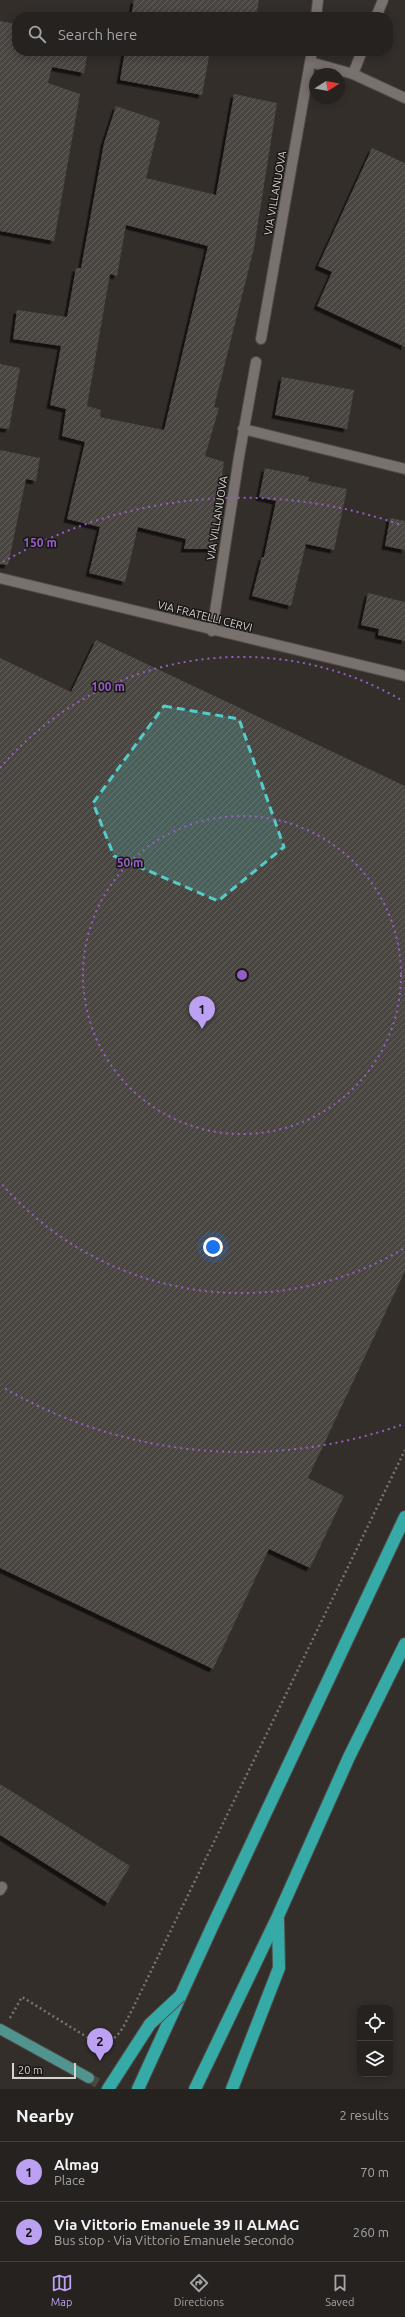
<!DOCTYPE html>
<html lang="en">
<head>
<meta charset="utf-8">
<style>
	body { margin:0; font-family:Ubuntu,sans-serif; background:#322f2d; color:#f1f3f6 }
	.controls { position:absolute; right:12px; bottom:12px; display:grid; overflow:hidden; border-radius:8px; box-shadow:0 2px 10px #0003 }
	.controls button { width:36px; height:36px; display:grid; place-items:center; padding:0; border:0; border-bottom:1px solid #423f3e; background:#262220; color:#f1f3f6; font:20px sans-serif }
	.compass { position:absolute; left:309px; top:68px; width:36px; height:36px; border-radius:50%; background:#262220; box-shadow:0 2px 10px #0003; rotate:79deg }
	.scale { position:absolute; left:12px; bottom:10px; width:64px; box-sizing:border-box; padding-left:4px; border:2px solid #d5d2cf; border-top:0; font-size:11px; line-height:14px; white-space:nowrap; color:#d5d2cf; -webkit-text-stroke:3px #191715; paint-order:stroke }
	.you { position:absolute; left:213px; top:1247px; width:14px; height:14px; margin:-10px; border:3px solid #fff; border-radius:50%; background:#1a73e8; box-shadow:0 0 0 6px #1a73e833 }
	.badge { display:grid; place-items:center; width:26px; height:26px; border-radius:50%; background:#bca0f2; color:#111; font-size:13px; font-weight:700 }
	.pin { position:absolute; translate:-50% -33px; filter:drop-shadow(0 1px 2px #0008) }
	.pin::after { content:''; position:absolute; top:21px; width:14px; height:12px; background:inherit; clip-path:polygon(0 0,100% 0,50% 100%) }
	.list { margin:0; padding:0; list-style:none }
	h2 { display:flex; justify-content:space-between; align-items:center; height:52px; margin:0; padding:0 16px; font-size:17px }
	h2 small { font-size:13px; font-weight:400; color:#a4a4a5 }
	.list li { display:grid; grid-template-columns:26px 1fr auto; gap:12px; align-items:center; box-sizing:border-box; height:60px; padding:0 16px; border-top:1px solid #423f3e }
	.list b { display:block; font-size:15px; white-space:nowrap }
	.list p { margin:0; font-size:13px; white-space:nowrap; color:#a4a4a5 }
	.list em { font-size:13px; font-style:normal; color:#a4a4a5 }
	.icon { flex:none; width:22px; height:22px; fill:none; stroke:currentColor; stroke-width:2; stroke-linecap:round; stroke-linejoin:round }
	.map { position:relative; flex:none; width:405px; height:2089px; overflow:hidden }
	.search { position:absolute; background:#262220; box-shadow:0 2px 10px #0003; left:12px; right:12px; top:12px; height:44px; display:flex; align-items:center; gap:10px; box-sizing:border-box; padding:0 14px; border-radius:16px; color:#a4a4a5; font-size:15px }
	.sheet { height:172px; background:#262220 }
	nav { display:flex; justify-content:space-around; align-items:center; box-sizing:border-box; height:56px; border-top:1px solid #423f3e; background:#262220; font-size:11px; color:#a4a4a5 }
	nav a { display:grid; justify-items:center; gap:2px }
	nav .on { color:#bca0f2 }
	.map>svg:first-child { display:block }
	.building { fill:url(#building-hatch); fill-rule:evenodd; filter:url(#shadow) }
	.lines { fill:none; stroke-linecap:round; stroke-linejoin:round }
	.primary-tunnel { stroke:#4b4743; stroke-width:10; stroke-dasharray:10 5; stroke-linecap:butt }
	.lane-casing { stroke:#4f4b48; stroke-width:12 }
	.street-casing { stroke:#4f4b48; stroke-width:12 }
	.primary-casing { stroke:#4f4b48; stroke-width:12 }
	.highway-casing { stroke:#4f4b48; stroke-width:14 }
	.path { stroke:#777370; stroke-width:2.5; stroke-dasharray:2 3; stroke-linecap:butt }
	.lane { stroke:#78716d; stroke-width:10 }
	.street { stroke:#78716d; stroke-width:10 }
	.primary { stroke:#50938f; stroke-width:10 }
	.highway { stroke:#35aaa6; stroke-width:12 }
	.highway-bridge-casing { stroke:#4f4b48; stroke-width:14; stroke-linecap:butt }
	.highway-bridge { stroke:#35aaa6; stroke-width:12 }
	.marked { fill:#53cdc9; fill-opacity:0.2; stroke:#53cdc9; stroke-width:3; stroke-dasharray:8 5; stroke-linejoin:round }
	.ring { fill:none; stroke:#965ec4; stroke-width:2; stroke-dasharray:2 4 }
	.labels { text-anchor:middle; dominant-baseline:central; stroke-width:3; stroke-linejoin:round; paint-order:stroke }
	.street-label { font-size:11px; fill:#d5d2cf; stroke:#191715 }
	.centre { fill:#965ec4; stroke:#191715; stroke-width:2 }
	.ring-label { font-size:12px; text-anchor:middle; font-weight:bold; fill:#965ec4; stroke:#191715; stroke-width:3; stroke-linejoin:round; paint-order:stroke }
</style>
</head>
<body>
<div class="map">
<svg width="405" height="2089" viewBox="0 0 405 2089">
	<defs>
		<pattern id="building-hatch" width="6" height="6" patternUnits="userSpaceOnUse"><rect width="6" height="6" fill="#4a4440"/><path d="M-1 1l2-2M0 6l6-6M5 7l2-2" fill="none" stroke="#635e5b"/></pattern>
		<filter id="shadow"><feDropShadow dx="-3.5" dy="3.5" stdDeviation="0" flood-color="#0009"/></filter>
	</defs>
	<rect width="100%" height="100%" fill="#332e2a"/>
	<path class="building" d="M134,0H259L256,17H131Z
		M0,21L17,24V51H88L84,73L52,67L48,83L80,94L54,241L0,231Z
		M125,51H210L202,95L120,80Z
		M234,94L277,103L254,248L214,407L219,408L205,456L224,462L212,549H184L186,539L138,527L125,582L89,573L100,527L67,519L85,442L62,436L66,409L50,405L61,346L13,339L17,310L67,317L76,268H81L104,143L116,106L160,121L146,178L216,195ZM126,225L208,246L164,430L100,417L101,410L87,406L110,274L117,276Z
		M372,148L405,163V347L317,306L332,272L318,266Z
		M0,364L20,368L9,429L0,428Z
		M282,377L354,390L347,429L275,415Z
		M0,450L40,458L36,481L26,479L8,565L0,564Z
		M265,468L309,477L308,481L347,489L334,550L306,544L291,606L252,596L262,557H264L276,501L259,497Z
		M390,518L405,521V550L385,546Z
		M368,593L405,602V641L378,635L379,629L361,625Z
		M96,640L405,786V1271L308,1478L344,1496L310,1568L269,1549L213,1669L0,1568V658L71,692Z
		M0,1784L130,1866L108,1903L0,1835Z"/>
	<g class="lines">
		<path class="primary-tunnel" d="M89,2078L108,2089"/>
		<g class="lane-casing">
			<path id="lane" d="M0,1890L2,1887"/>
		</g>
		<g class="street-casing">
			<path id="street" d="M316,17L318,0
				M376,17L383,0
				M310,62L353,74L405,98
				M353,74L362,51
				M261,339L312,51
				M243,429L405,469
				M0,578L405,676
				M212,631L239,457L256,362"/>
		</g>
		<g class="primary-casing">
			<path id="primary" d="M0,2029L89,2078"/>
		</g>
		<g class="highway-casing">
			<path id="highway" d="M138,2089L212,1927L405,1517
				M195,2089L278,1916L349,1757L405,1644
				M232,2089L279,1968L278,1919"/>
		</g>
		<path class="path" d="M10,2018L22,1997L95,2042C119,2045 123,2026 133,2008L405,1450"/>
		<use href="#lane" class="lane"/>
		<use href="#street" class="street"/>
		<use href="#primary" class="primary"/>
		<use href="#highway" class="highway"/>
		<g class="highway-bridge-casing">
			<path id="highway-bridge" d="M108,2089L150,2024L180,1996"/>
		</g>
		<use href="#highway-bridge" class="highway-bridge"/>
	</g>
	<path class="marked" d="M164,706L239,719L284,847L218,901L114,856L93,803Z"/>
	<g class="ring">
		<circle cx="242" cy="975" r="159"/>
		<path d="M403 1249A318 318 0 0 1 0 1182M0 768A318 318 0 0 1 403 701"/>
		<path d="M401 1425A477 477 0 0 1 4 1388M3 562A477 477 0 0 1 401 525"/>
	</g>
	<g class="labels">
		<g class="street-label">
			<text transform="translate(275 193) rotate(-80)">VIA VILLANUOVA</text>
			<text transform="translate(217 518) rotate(-81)">VIA VILLANUOVA</text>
			<text transform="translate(205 616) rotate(14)">VIA FRATELLI CERVI</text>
		</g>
	</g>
	<circle cx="242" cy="975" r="6" class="centre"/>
	<g class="ring-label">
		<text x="40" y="547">150 m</text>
		<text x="108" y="691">100 m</text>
		<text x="130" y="867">50 m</text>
	</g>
</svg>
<div class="controls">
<button><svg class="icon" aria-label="locate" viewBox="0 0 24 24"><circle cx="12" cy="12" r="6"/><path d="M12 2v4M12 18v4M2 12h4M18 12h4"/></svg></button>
<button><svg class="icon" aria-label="layers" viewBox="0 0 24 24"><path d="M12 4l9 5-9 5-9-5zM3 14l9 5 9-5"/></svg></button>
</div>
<svg class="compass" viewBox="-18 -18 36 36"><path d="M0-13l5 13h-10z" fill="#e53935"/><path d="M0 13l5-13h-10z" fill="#a4a4a5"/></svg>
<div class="scale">20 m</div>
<div class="you"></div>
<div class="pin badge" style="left:202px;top:1029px">1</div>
<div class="pin badge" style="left:100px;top:2061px">2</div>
<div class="search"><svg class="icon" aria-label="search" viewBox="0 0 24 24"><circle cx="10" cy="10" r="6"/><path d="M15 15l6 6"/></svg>Search here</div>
</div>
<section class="sheet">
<h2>Nearby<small>2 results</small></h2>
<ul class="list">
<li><span class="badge">1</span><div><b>Almag</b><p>Place</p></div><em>70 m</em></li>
<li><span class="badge">2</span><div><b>Via Vittorio Emanuele 39 II ALMAG</b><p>Bus stop · Via Vittorio Emanuele Secondo</p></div><em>260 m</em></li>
</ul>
</section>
<nav>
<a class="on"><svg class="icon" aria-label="map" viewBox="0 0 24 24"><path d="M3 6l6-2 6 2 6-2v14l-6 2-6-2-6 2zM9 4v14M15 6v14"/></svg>Map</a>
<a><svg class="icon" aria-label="directions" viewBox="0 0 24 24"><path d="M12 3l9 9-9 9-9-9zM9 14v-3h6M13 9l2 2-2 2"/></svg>Directions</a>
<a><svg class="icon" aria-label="saved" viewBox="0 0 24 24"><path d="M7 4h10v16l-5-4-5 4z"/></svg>Saved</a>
</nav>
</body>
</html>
